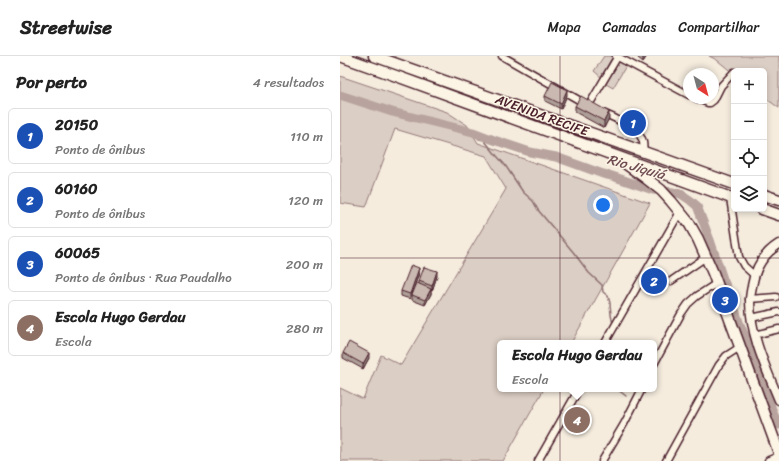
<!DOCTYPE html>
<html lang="pt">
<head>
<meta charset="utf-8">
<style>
	body { margin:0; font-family:Sriracha,sans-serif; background:#f2f2f2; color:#222 }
	.controls { position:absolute; right:12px; top:12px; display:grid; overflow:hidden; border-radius:6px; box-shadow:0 2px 6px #0003 }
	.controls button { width:36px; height:36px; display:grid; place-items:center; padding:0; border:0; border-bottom:1px solid #e0e0e0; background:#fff; color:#222; font:20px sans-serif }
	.compass { position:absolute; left:343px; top:12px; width:36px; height:36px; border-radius:50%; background:#fff; box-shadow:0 2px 6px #0003; rotate:144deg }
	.you { position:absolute; left:263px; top:149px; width:14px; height:14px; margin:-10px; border:3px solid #fff; border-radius:50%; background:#1a73e8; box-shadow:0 0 0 6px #1a73e833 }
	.badge { display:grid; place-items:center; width:26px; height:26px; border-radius:50%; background:#1a73e8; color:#fff; font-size:13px; font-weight:700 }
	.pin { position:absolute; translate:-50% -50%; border:2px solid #fff; box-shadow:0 1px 4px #0006 }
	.popup { position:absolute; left:157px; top:284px; width:160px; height:52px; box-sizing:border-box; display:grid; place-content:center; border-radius:6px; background:#fff; filter:drop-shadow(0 1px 3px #0005); font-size:13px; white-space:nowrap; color:#767676 }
	.popup b { font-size:15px; color:#222 }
	.popup::after { content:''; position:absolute; left:50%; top:100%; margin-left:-8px; border:8px solid transparent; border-top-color:#fff }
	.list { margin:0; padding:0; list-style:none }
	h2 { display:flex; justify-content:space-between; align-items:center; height:52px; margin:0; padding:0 16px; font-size:17px }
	h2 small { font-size:13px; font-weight:400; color:#767676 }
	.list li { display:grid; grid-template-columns:26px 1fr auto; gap:12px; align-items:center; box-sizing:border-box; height:56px; margin:0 8px 8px; padding:0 8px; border:1px solid #e0e0e0; border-radius:6px }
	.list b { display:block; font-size:15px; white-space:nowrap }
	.list p { margin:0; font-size:13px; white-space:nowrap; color:#767676 }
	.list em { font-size:13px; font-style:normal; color:#767676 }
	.icon { flex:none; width:22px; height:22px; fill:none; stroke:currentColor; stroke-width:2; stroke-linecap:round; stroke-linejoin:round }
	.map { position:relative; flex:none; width:439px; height:405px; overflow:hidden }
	header { display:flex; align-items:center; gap:24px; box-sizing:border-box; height:56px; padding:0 20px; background:#fff; border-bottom:1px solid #e0e0e0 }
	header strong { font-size:19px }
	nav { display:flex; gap:22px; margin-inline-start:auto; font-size:14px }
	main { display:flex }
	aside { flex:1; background:#fff }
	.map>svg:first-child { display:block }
	.built { fill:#e8ddd0 }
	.green { fill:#dbcec4; stroke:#927678 }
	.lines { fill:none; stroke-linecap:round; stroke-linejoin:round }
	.stream { stroke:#8c6e70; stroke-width:1.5 }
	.river { stroke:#b8a39e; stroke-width:9 }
	.minor-casing { stroke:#4a1f2b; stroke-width:9 }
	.tertiary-casing { stroke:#4a1f2b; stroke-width:11 }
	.primary-casing { stroke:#4a1f2b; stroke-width:13 }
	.minor { stroke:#fcf5e5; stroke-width:6 }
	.tertiary { stroke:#fcf5e5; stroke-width:8 }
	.primary { stroke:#fcf5e5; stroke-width:10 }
	.wall { fill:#ae9f98; stroke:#4a1f2b }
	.shaded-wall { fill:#8d827c; stroke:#4a1f2b }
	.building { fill:#cab9b1; stroke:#4a1f2b }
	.grid { fill:none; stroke:#4a1f2b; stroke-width:1; stroke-opacity:0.55 }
	.labels { text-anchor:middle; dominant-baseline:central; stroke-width:3; stroke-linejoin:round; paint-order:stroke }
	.street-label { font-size:13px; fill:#4a1f2b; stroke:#fcf5e5 }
	.water-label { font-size:14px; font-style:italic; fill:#704d53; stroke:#fcf5e5 }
</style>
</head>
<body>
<header>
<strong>Streetwise</strong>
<nav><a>Mapa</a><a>Camadas</a><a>Compartilhar</a></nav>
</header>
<main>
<aside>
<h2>Por perto<small>4 resultados</small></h2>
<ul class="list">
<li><span class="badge" style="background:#1a4fb4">1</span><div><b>20150</b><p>Ponto de ônibus</p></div><em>110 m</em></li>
<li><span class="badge" style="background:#1a4fb4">2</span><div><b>60160</b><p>Ponto de ônibus</p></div><em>120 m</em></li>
<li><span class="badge" style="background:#1a4fb4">3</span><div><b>60065</b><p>Ponto de ônibus · Rua Paudalho</p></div><em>200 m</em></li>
<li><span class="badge" style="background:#8d6e63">4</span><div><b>Escola Hugo Gerdau</b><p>Escola</p></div><em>280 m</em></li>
</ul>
</aside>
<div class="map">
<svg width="439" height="405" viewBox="0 0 439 405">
	<rect width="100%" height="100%" fill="#f5ecde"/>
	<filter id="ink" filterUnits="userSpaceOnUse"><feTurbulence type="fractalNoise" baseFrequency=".025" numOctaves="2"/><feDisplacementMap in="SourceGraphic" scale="8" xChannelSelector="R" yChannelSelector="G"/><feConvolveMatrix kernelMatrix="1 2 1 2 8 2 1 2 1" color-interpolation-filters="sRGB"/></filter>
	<g filter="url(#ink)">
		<path class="built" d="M230,353L250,364L244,375L224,365Z"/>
		<path class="green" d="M264,0H273L261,21L254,15Z
			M369,0H439V52L424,41V15H394V18L377,4Z
			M280,3L287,8L273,32L266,28Z
			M0,20L107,56L127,69L138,87L310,147L231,287H160V333H204L163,405H0V332L23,343L41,299L61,309L166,133L146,100L55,73L26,151L0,147Z"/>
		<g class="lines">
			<path class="stream" d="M133,76L139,83L144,84L157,100L165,109L183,136L193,145L198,154L234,197L249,217L262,229L263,236L268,240L270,247L271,259L273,268
				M269,287L273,280V278
				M277,333L286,340"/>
			<path class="river" d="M0,39L52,56L133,76L154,84L190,96L216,101L263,118L272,120L313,134L333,136L341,138L350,144L357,150L370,184L383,223L390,239L399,266L412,297L434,359L439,369"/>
			<g class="minor-casing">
				<path id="minor" d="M162,0L244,47
					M276,0L349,39
					M356,42L368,47H370L374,44L381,30L394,16
					M249,49L278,0
					M263,57C273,61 298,73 302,83C304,86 303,92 304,95
					M390,142L399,201L404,210L414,219
					M331,225L366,201
					M409,243L436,241
					M411,262L439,256
					M414,279L439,273
					M265,287L340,156
					M314,308L341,258L348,248L357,240L377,227
					M198,405L239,333
					M262,405L284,368L302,333
					M326,405L379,309L386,300L400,291"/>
			</g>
			<g class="tertiary-casing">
				<path id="tertiary" d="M439,188C423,198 415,212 412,230C411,235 410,240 410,245C410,279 426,312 439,344
					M429,405L439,401"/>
			</g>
			<g class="primary-casing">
				<path id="primary" d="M0,0L59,21L394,143
					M34,0L394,128
					M286,108L307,123L321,134L331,145L349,167L358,183L373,217L439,397
					M424,139L439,144
					M422,153L439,159"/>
			</g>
			<use href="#minor" class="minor"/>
			<use href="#tertiary" class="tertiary"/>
			<use href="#primary" class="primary"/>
		</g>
		<path class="wall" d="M298,0H307L303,6L298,2Z
			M227,39L221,53L205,45V40Z
			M235,50L269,62L264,72L235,56Z
			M79,217L70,243L61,240V235Z
			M97,220L92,235L91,234V238L85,249L72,244V239L79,228V225Z
			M3,297L29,302L23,313L3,302Z"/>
		<path class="shaded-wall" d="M304,0H307L303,6V1Z
			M227,34V39L221,53V48Z
			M269,56V62L264,72V65Z
			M79,212V217L70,243V238Z
			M97,215V220L92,235V230Z
			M91,233V238L85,249V244Z
			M29,297V302L23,313V308Z"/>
		<path class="building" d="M212,26L227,34L221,48L205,40Z
			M241,40L269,56L264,65L235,50Z
			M71,209L79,212L70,238L61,235Z
			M84,211L97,215L92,230L79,225Z
			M77,227L91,233L85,244L72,239Z
			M9,286L29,297L23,308L3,297Z"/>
	</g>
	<path class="grid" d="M220,0V405M0,202H439"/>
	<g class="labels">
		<g class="street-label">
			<text transform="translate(202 59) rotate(20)">AVENIDA RECIFE</text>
		</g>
		<g class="water-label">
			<text transform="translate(296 111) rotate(16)">Rio Jiquiá</text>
		</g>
	</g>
</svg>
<div class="controls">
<button>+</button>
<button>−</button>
<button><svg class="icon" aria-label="locate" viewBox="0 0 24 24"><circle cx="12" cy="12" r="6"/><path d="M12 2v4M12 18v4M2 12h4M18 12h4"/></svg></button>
<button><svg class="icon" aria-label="layers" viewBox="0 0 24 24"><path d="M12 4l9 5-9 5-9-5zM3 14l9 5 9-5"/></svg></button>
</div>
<svg class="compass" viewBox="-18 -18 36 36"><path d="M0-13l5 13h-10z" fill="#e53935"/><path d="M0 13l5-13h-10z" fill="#767676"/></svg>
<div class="you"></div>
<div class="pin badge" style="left:293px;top:67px;background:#1a4fb4">1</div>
<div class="pin badge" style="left:314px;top:225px;background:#1a4fb4">2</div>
<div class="pin badge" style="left:385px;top:244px;background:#1a4fb4">3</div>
<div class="pin badge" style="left:237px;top:364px;background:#8d6e63">4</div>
<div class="popup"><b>Escola Hugo Gerdau</b>Escola</div>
</div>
</main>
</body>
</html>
